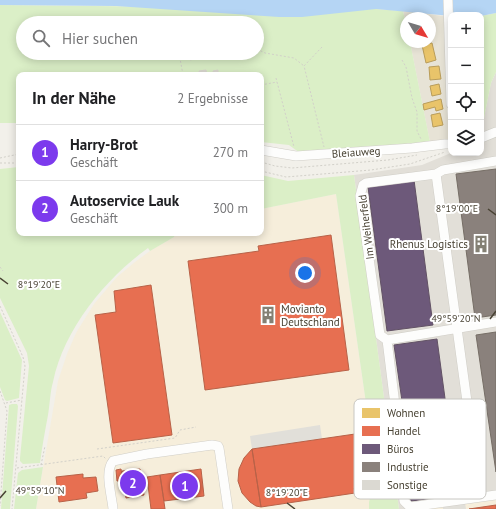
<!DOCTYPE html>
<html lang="de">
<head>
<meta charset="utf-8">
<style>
	body { margin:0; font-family:"PT Sans",sans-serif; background:#f2f2f2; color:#202124 }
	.controls { position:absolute; right:12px; top:12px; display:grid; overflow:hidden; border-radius:8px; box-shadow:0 2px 10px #0003 }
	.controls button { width:36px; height:36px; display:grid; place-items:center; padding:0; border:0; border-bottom:1px solid #e0e0e0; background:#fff; color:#202124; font:20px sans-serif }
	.compass { position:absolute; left:400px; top:12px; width:36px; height:36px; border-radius:50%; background:#fff; box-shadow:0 2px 10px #0003; rotate:128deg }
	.you { position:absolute; left:305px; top:273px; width:14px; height:14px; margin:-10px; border:3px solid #fff; border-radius:50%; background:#1a73e8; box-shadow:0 0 0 6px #1a73e833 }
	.badge { display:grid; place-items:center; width:26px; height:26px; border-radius:50%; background:#7c3aed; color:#fff; font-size:13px; font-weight:700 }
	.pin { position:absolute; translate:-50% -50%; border:2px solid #fff; box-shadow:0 1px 4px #0006 }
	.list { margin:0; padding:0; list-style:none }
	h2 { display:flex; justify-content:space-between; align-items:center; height:52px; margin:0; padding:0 16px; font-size:17px }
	h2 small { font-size:13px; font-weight:400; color:#757577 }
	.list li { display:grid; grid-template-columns:26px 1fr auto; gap:12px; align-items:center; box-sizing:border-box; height:56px; padding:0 16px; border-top:1px solid #e0e0e0 }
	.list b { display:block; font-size:15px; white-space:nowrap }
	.list p { margin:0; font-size:13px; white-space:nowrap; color:#757577 }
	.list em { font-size:13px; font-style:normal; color:#757577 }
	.icon { flex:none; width:22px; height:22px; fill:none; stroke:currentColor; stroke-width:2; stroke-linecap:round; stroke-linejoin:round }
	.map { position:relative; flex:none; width:496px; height:509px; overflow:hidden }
	.search { position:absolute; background:#fff; box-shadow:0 2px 10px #0003; left:16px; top:16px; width:248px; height:44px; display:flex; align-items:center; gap:10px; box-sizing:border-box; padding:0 14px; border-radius:22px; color:#757577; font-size:15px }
	.panel { position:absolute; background:#fff; box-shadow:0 2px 10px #0003; left:16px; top:72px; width:248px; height:164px; border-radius:8px }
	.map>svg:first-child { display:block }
	.residential { fill:#e7e3d6 }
	.commercial { fill:#f6eedb }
	.industrial { fill:#e2dfd8 }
	.green { fill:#dbefc7; fill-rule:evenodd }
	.parking { fill:#e1dfd9 }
	.water { fill:#b5d5f4 }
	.homes { fill:#e9c46a; stroke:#b99d5a }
	.shops { fill:#e76f51; stroke:#b86248 }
	.offices { fill:#6d597a; stroke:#625265 }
	.industry { fill:#8a817c; stroke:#766e66 }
	.building { fill:#dbd9d2; stroke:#dad7cf }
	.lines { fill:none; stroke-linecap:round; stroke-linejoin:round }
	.minor-casing { stroke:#d0cec7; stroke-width:10 }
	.path { stroke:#d2d0c9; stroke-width:1; stroke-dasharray:2 2; stroke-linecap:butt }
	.minor { stroke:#fdfdfc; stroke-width:9 }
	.ticks { fill:none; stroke:#494334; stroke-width:1.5 }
	.labels { text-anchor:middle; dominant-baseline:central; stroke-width:4; stroke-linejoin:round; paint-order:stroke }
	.street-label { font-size:11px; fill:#494334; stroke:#fff }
	.poi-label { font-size:11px; fill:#494334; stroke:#fff; text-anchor:end }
	.key { fill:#fff; stroke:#c8c7c2; stroke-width:1 }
	.key-label { font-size:11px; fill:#494334 }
	.ticks-label { font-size:10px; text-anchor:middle; fill:#494334; stroke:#fff; stroke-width:4; stroke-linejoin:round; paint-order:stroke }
</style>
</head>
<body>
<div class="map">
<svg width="496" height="509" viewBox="0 0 496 509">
	<rect width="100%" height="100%" fill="#f2f0ea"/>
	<path class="residential" d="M403,11L444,16L447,111L451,140L430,142L410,42H430V18H406V24Z"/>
	<path class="commercial" d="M336,194L376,474L369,502V509H36L58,381L67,354L76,333L84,320L94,304L117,277L135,262L150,251L174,237L176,233H261V209Z
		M496,499V509H424Z"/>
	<path class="industrial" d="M496,72V499L424,509H399L354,175L422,165L451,153H481V143L484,141L481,123L484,118L491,83Z"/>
	<path class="green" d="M0,5L376,9L403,11L406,24V42H410L430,142L300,153L289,145L261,142V75H19V123H0ZM23,23H257V53H23Z
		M496,13V72L491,83L484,118L481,123V16Z
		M19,167V233H176L174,237L150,251L148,248C105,279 64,329 53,382C50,392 50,404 48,415C45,431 42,447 40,463L23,464L20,461V458L29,366L27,353L0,298V169Z
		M261,175L288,181L354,175L399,509H369V502L376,473L336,194L261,209Z
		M0,312L22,360L19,398L7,401L5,400L0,387Z
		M12,404H17L18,406L10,509H1L9,405Z
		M43,467L36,509H14L18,473L22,470Z"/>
	<path class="parking" d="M320,425L322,439L252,449L250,436Z
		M465,503L466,509H443V507Z"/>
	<path class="water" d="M0,0H496V13L481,16L451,15V16L376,9L302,17H279L116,6L0,5Z"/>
	<path class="homes" d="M432,43L436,60L426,63L422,45Z
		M439,66L441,79L430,80L429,67Z
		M439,84L441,94L432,96L430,86Z
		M441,99L443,109L436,111L435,107L424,110L423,104Z
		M440,113L443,125L433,127L431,115Z"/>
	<path class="shops" d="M331,235L349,370L205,390L188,261L259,251L258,246Z
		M151,285L172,435L113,443L95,315L116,312L114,291Z
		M355,434L363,487L354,488L355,493L261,507L252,449Z
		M252,449L261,507L256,506L250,502L242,493L238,481L239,469L244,458Z
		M121,469L123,481H117L116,470Z
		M140,469L144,495L126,498L122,471Z
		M201,469L204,496L164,501L160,475Z
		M83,474V478L96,477L98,491L86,493L87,498L59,502L56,477Z
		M160,475L165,509H151L147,477Z
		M496,505V509H469Z"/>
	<path class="offices" d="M414,180L433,325L387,331L368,187Z
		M437,339L458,495L411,501L399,408H403L394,345Z"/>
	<path class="industry" d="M496,169V315L475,318L456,174Z
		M496,332V472L476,335Z"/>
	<path class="building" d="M189,53H201V57L190,60Z
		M206,70L207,75H200L199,71Z
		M218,70V75H214L213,71Z"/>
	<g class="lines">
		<g class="minor-casing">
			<path id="minor" d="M448,0L451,104
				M481,138L496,132
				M261,150L296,156L412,148L445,144H451
				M436,174L480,497
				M496,322L387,340L395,405L393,412L404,501L410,507L496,495
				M387,340L380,335L360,196L363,185L366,183L436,174L443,170L496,161
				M113,509C112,496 104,472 113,461L147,454L212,445L218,446L219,448L228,509"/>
		</g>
		<path class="path" d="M322,47L304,66L324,147
			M257,49L265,53L294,58L304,66
			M179,53L183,75
			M402,60L406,67L412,98L417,112V131L421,139
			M276,78L294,147
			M261,85L277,82
			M0,158L19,154
			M261,162L275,166L292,168L388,160L417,155
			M0,163H19
			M261,171L286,177L371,170L410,164L445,152
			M0,267L3,271
			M0,306L23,357L25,366L12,509
			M0,391L7,411L0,506
			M6,403L22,400
			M97,449L175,438L180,430L196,427
			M41,465L45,446
			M17,468L103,456L106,459"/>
		<use href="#minor" class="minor"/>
	</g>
	<path class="ticks" d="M488,209L496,215M0,278L8,284M490,319L496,311M0,498L6,491M287,503L295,509"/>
	<defs>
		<g id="building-bare" transform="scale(1.38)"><path d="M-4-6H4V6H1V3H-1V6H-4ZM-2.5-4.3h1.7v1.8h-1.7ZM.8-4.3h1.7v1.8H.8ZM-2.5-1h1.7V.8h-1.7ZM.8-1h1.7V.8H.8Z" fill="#848074" stroke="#fff" stroke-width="2.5" paint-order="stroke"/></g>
	</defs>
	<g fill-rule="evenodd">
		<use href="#building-bare" x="481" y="244"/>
		<use href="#building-bare" x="268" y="315"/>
	</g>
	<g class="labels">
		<g class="street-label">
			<text transform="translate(356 152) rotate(-4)">Bleiauweg</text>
			<text transform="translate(366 227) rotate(-97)">Im Weiherfeld</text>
		</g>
		<g class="poi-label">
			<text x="468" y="244">Rhenus Logistics</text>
			<text x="281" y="309" text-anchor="start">Movianto<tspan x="281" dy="13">Deutschland</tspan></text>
		</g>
	</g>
	<rect x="354" y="399" width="132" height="100" rx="6" class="key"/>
	<rect x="362" y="408" width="18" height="10" fill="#e9c46a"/>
	<rect x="362" y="426" width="18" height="10" fill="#e76f51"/>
	<rect x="362" y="444" width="18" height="10" fill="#6d597a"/>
	<rect x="362" y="462" width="18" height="10" fill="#8a817c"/>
	<rect x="362" y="480" width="18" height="10" fill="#dbd9d2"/>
	<g class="key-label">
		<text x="387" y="417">Wohnen</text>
		<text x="387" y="435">Handel</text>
		<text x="387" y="453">Büros</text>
		<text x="387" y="471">Industrie</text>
		<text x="387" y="489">Sonstige</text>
	</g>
	<g class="ticks-label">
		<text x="457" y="212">8°19'00"E</text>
		<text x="39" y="288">8°19'20"E</text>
		<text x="456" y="322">49°59'20"N</text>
		<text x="40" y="494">49°59'10"N</text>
		<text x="287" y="496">8°19'20"E</text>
	</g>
</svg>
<div class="controls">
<button>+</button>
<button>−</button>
<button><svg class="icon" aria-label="locate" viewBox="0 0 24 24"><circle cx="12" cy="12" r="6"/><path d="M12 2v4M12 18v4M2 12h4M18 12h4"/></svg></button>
<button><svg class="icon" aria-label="layers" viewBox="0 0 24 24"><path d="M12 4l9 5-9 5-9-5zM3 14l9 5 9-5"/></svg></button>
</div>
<svg class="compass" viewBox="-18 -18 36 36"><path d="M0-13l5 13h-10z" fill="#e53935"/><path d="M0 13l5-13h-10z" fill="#757577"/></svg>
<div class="you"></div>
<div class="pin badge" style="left:185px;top:486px">1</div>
<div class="pin badge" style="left:133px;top:483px">2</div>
<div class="search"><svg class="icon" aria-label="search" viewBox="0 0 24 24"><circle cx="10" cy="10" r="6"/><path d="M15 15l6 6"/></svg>Hier suchen</div>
<section class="panel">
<h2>In der Nähe<small>2 Ergebnisse</small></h2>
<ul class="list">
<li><span class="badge">1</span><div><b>Harry-Brot</b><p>Geschäft</p></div><em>270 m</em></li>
<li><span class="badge">2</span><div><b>Autoservice Lauk</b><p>Geschäft</p></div><em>300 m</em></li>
</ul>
</section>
</div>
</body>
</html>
